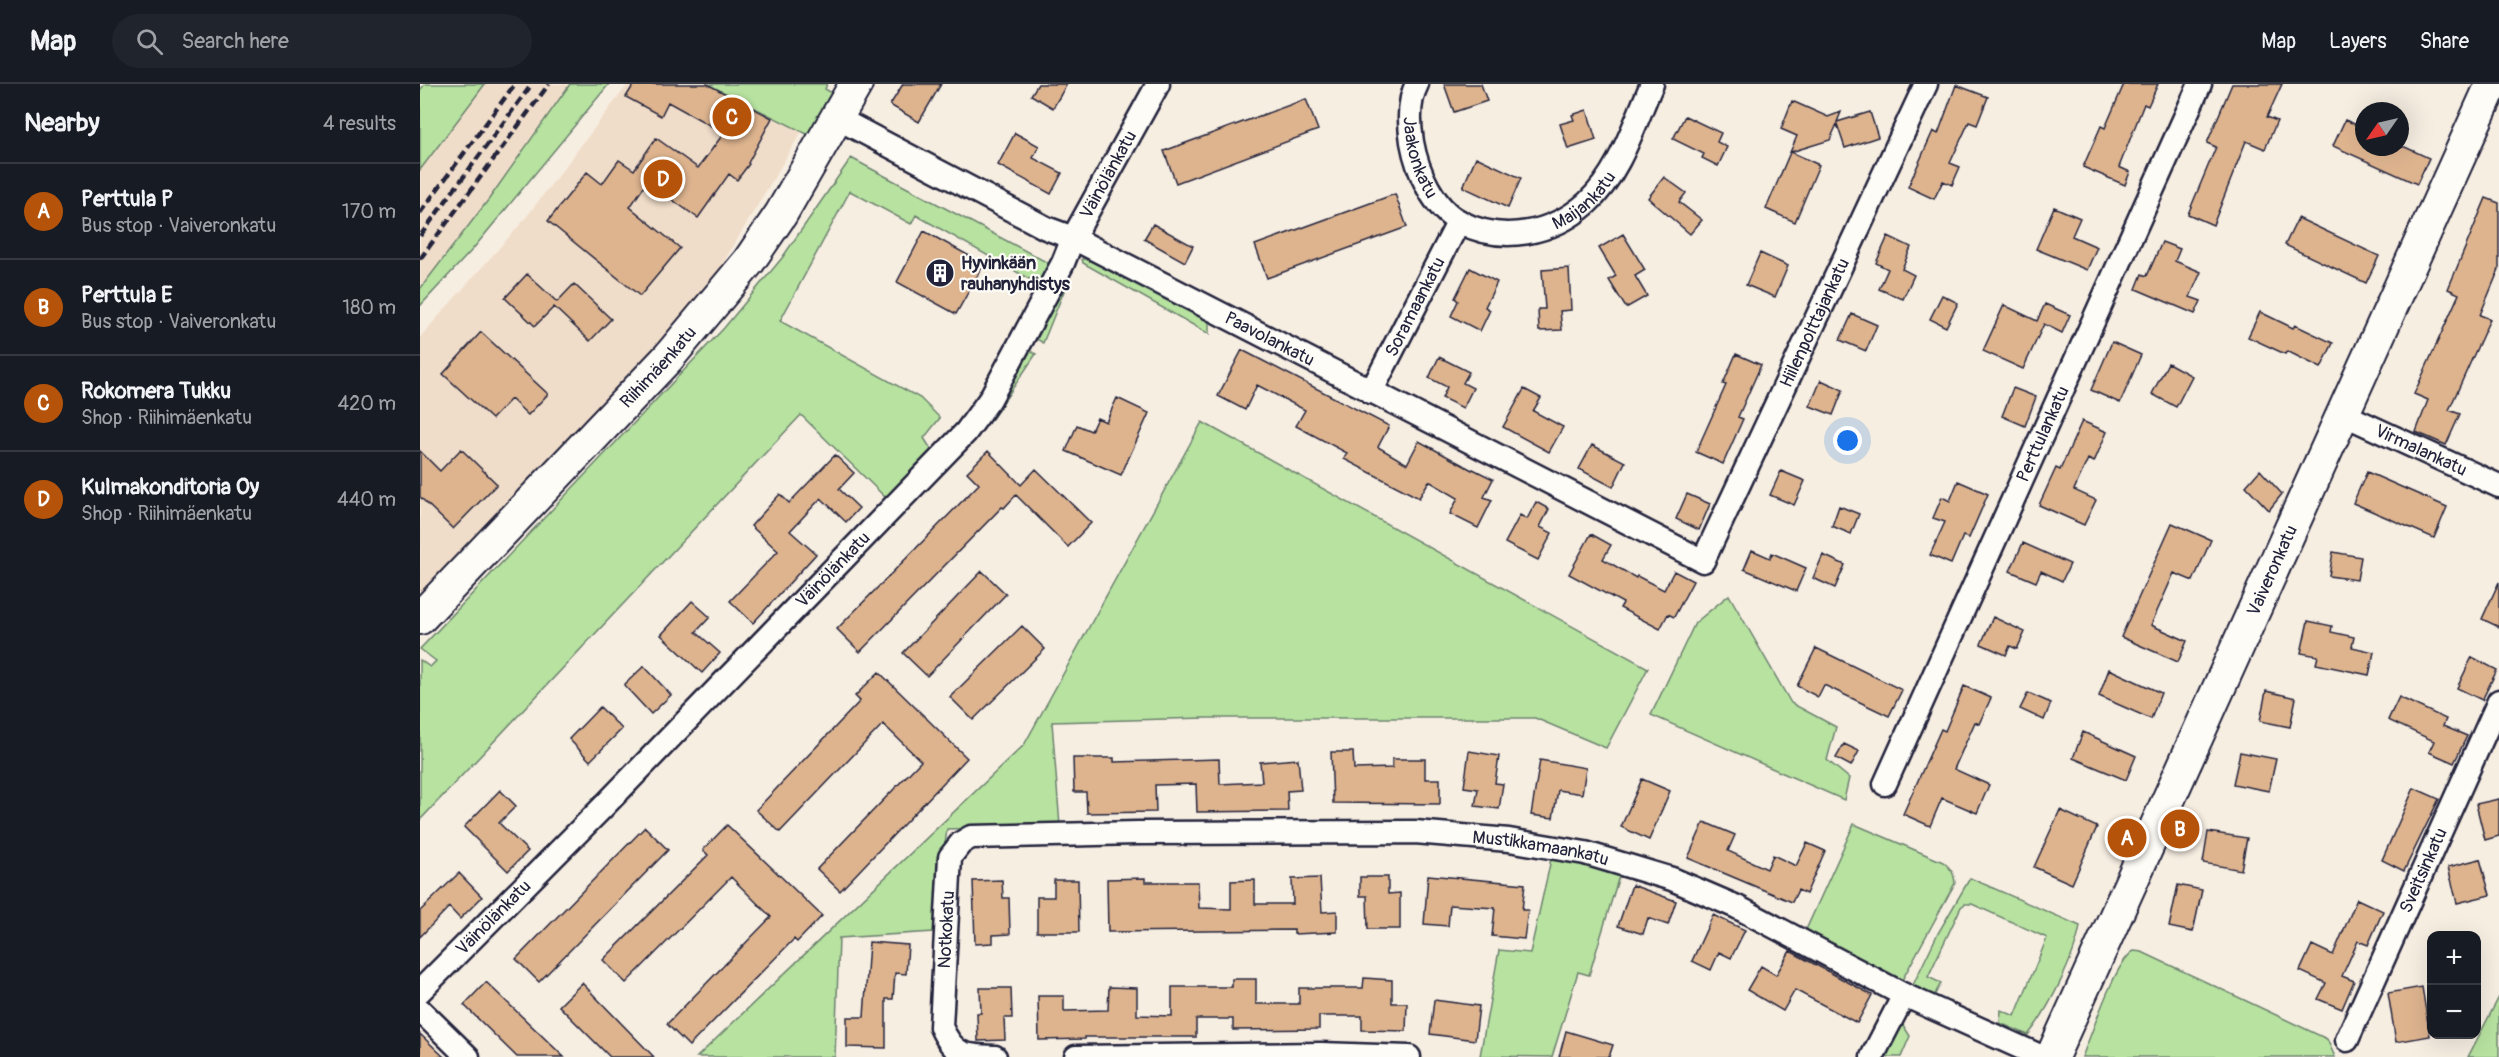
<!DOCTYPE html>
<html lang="en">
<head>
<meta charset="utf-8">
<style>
	body { margin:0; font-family:Pangolin,sans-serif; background:#20242c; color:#f1f3f6 }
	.controls { position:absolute; right:18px; bottom:18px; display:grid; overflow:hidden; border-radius:12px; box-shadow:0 6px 24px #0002 }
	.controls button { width:54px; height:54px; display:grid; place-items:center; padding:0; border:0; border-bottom:2px solid #363941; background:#171b24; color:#f1f3f6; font:30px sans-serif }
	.compass { position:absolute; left:1935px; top:18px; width:54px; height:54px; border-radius:50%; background:#171b24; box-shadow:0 6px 24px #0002; rotate:236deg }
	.you { position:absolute; left:1428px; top:357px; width:21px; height:21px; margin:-15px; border:4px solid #fff; border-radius:50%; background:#1a73e8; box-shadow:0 0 0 9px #1a73e833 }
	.badge { display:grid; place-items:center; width:39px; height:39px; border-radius:50%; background:#b45309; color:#fff; font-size:20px; font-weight:700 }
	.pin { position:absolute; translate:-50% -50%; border:3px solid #fff; box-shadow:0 2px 6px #0006 }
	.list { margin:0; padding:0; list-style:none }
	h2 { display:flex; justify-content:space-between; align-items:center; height:78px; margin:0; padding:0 24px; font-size:26px }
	h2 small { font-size:20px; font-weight:400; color:#9ea1a6 }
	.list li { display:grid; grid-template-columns:39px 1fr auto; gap:18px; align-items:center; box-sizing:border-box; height:96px; padding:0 24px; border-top:2px solid #363941 }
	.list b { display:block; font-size:22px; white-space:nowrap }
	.list p { margin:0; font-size:20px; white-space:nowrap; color:#9ea1a6 }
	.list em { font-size:20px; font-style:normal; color:#9ea1a6 }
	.icon { flex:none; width:33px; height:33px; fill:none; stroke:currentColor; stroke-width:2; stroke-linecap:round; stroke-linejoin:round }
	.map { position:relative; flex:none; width:2079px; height:973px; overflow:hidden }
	header { display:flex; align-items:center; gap:36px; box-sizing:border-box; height:84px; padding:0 30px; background:#171b24; border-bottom:2px solid #363941 }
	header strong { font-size:28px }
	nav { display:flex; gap:33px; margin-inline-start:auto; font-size:21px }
	.search { width:420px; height:54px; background:#20242c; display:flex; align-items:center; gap:15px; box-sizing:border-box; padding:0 21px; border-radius:33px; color:#9ea1a6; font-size:22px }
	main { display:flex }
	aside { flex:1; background:#171b24 }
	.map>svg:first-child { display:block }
	.built { fill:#f0ddc9 }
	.green { fill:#b7e2a0; stroke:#6c826e; stroke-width:1.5 }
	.building { fill:#deb48f; stroke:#22223b; stroke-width:1.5 }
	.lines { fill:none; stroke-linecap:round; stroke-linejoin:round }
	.street-casing { stroke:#22223b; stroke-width:27 }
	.secondary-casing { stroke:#22223b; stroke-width:36 }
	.street { stroke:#fdfcf7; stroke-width:22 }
	.secondary { stroke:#fdfcf7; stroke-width:32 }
	.rail { stroke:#22223b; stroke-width:4.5; stroke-dasharray:9 4.5; stroke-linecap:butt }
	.labels { text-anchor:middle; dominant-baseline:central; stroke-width:4.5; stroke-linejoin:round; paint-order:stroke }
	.street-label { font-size:18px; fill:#22223b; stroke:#fdfcf7 }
	.poi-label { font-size:18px; font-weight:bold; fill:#22223b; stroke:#fdfcf7; text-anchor:start }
</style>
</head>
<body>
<header>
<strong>Map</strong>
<div class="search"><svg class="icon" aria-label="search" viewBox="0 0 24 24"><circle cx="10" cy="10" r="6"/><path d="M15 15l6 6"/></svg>Search here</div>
<nav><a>Map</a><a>Layers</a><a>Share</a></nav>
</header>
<main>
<aside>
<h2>Nearby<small>4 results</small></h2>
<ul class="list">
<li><span class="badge">A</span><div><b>Perttula P</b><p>Bus stop · Vaiveronkatu</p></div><em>170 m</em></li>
<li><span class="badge">B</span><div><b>Perttula E</b><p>Bus stop · Vaiveronkatu</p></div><em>180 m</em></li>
<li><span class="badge">C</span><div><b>Rokomera Tukku</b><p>Shop · Riihimäenkatu</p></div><em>420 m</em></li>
<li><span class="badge">D</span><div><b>Kulmakonditoria Oy</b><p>Shop · Riihimäenkatu</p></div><em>440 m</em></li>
</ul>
</aside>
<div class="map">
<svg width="2079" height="973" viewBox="0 0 2079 973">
	<rect width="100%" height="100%" fill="#f7eee2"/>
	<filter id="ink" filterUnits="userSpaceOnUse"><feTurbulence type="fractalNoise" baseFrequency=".0167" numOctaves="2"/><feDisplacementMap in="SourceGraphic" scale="12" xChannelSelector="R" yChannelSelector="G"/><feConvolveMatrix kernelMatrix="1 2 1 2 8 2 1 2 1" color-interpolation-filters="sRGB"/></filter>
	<g filter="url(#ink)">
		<path class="built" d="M65,0H189L87,124L0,218V86Z
			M208,0H289L382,47L267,239L0,518V253L104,136Z"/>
		<path class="green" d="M5,0H65L0,86V6Z
			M150,0H189L52,166L0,222V205L69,115Z
			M287,0H407L405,5L412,9L389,51Z
			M431,74L630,180L618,200L496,131L491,140L430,107L360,237L500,314L520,334L504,354L514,370L468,416L381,331L0,736V576L10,583L16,577L0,565L304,244L362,174Z
			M662,175H669L789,233V250L663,179Z
			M647,189L646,202L623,259L612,252Z
			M606,265L616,270L572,335L569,333Z
			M782,338L1228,584L1186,664L1115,634H786L632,638L640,742L527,745L514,848L419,854L415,973H277L604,661Z
			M1309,511L1371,619L1416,643L1407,676L1429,694L1424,716L1231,631L1275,539Z
			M1434,740L1523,778C1531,784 1534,789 1535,799L1481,898L1385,848Z
			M1132,771L1200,789L1169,891L1158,888L1132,973L1060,972L1079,866L1110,869Z
			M1550,794L1660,842C1655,873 1628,927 1608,951L1580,939L1581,926L1595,932L1627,854L1552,820H1545L1541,823L1508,893L1521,899L1514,912L1492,903L1517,851Z
			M1714,867L1722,868L1907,955L1915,973H1662C1672,950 1695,877 1714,867Z
			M2079,913V973H2048Z
			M1483,941L1490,952L1481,973H1467L1474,954Z"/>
		<path class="building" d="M214,0H287L352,34L328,79L329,80L317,96L309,90L278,134L227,98L210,123L260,164L220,212L128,137L167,88L182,100L199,76L214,86L236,54L278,84L304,49L248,18L241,32L206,13Z
			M483,0H521L499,38L470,21Z
			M618,0H647L633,24L611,11Z
			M1024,0H1061L1067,17L1034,28Z
			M1704,0H1738L1728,22L1724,20L1699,83L1710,88L1705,101L1663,83L1681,42L1685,44Z
			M1812,0H1862L1847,33L1857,37L1845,65L1826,57L1793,141L1768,130L1796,63L1787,59Z
			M1536,1L1568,13L1557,41L1549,38L1530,79L1540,83L1532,101L1523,97L1514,115L1488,103L1513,47L1518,50Z
			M886,15L898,46L756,99L744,67Z
			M1372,17L1408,33L1421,28L1417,38L1450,28L1458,53L1425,64L1417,40L1410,56L1371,68L1399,81L1375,138L1346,125L1377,52L1361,45Z
			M1167,26L1176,56L1148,65L1140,40L1154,36L1152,31Z
			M1265,32L1301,49L1297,58L1307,63L1298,82L1282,74L1284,70L1253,55Z
			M1925,36L1944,44V63H1985L2009,74L1997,100L1913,62Z
			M595,49L619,62L613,74L642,89L631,110L578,81Z
			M1056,73L1101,94L1088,124L1043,103Z
			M1244,93L1266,109L1259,118L1282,136L1270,150L1228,114Z
			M975,110L987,143L847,194L835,161Z
			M2066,114L2079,119V185L2060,231L2070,235L2029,326L2040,330L2026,361L1996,348L2008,316L1994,310L2039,210L2028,205Z
			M1634,123L1660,134L1652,152L1677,163L1667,186L1616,165Z
			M1878,134L1959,172L1946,199L1865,161Z
			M733,140L773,162L765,178L724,155Z
			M504,147L564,180L536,230L477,198Z
			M1203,150L1225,186L1215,192L1227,212L1206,224L1189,196L1196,192L1179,164Z
			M1468,152L1491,163L1482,185L1494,191L1483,215L1459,205L1468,185L1456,179Z
			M1742,158L1760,165L1755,177L1781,188L1770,213L1781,217L1775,230L1716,205L1722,190L1727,192Z
			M1340,169L1368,182L1355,213L1326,201Z
			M1050,184L1077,198L1065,223L1070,226L1060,247L1031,232L1038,217L1035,214Z
			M1149,184L1151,226L1140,227L1142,246L1119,247L1118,225H1125L1122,186Z
			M107,190L137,218L154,200L191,235L170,257L134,223L115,242L85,214Z
			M1522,211L1538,219L1526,243L1510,235Z
			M1625,220L1650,231L1642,249L1624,240L1603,285L1563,267L1584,221L1617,237Z
			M1840,228L1873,244L1875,241L1913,259L1901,284L1867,267L1865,270L1828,253Z
			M1432,230L1457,241L1446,267L1420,256Z
			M61,248L128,310L108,331L91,315L72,335L23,290Z
			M1692,258L1721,271L1700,319L1671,306Z
			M822,266L969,342L958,363L987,380L999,357L1052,386L1053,385L1073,395L1064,413L1072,416L1058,444L1030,430L1038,414L1009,397L999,414L924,375L927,369L876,342L885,326L837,301L825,326L798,312Z
			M1316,270L1341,281L1318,333L1323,335L1303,380L1276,368L1306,301L1303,300Z
			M1019,273L1049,288L1043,299L1053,304L1043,324L1022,314L1027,303L1009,294Z
			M1748,279L1772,292L1756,323L1732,310Z
			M1401,296L1423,306L1413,331L1390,322Z
			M1593,304L1616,313L1605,342L1582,332Z
			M1104,305L1121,314L1113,327L1143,343L1129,368L1083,343Z
			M697,314L729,329L701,391L646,367L657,341L671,347L677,334L686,338Z
			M1662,337L1687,348L1674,378L1668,375L1654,406L1676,416L1664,441L1619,421L1636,384L1640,386Z
			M1172,361L1205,378L1193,403L1159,385Z
			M41,365L77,400L33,445L0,413V367L20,387Z
			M568,367L601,401L616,385L671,439L648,463L596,411L584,424L582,423L440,568L417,545L559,400L547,388Z
			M415,371L434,389L419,405L439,424L426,438L401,414L370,447L396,470L333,539L310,517L358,467L331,442L360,410L369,419Z
			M1840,386L1862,410L1849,426L1826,402Z
			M1361,387L1385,397L1374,421L1350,411Z
			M1947,388L2027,423L2014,454L1933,419Z
			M1538,397L1568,410L1549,454L1543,452L1531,480L1510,471L1525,438L1513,434L1522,413L1530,417Z
			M1267,410L1290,420L1279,446L1256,435Z
			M1116,418L1129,425L1120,443L1132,449L1118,476L1085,459L1100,431L1107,435Z
			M1419,422L1439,430L1431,450L1412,442Z
			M1752,439L1791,456L1773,497L1754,489L1731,541L1767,557L1758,578L1701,553Z
			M1171,450L1191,461L1183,475L1216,494L1217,492L1244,506L1254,487L1273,497L1254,533L1248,530L1240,545L1200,524L1203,519L1149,490Z
			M1603,459L1650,480L1642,497L1621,487L1616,498L1590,487Z
			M1332,466L1350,474L1352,469L1386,484L1376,507L1324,485Z
			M1913,468L1941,473L1937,496L1909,492Z
			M1403,471L1425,481L1415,504L1393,494Z
			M562,487L586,510L507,592L483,569Z
			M2079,498V543L2062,535Z
			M272,517L290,533L276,548L300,569L282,589L241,551Z
			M1573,533L1605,548L1597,565L1590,562L1586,571L1561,560Z
			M1888,537L1912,542L1911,548L1934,553L1932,563L1954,568L1949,591L1896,580L1898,572L1881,569Z
			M602,542L625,565L553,636L530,613Z
			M1396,564L1482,606L1469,632L1404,601L1398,613L1377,602Z
			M2052,573L2077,586L2062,616L2037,604Z
			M224,582L251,611L231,630L204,601Z
			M1689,585L1741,609L1731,635L1679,612Z
			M459,588L547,674L420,807L397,785L501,677L463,640L360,748L336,726L440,617L435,612Z
			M1544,602L1571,614L1559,640L1555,638L1534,685L1569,701L1557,729L1522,714L1510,742L1483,730L1521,645L1525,647Z
			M1846,607L1876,614L1870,643L1840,637Z
			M1608,609L1631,619L1624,636L1600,625Z
			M1979,613L2026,635L2023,642L2047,652L2034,679L2009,668L2014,657L1968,636Z
			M180,623L202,645L170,677L149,655Z
			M1663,648L1716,672L1706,696L1653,674Z
			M1424,660L1439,667L1431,682L1416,674Z
			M1049,667L1079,672L1075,699L1083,700L1079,725L1055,722L1058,705L1044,703Z
			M911,668H933L934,685L972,684V675H1005V695H1020V720L913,719Z
			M1820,668L1856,675L1849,707L1813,700Z
			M653,674H694V678L799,675L800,700L842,698L840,678L878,675L881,706L867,707L868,727L777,728L776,700L735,701L736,728L667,729L666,708H654Z
			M1120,676L1166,684L1162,710L1138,706L1133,734L1111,731Z
			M1222,695L1250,707L1229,756L1201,743Z
			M1994,704L2019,715L1984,787L1962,776Z
			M80,706L96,722L79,739L108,767L88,787L44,743Z
			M2079,715V752L2065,756L2056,720Z
			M1640,726L1677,743L1652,800L1614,783Z
			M1284,738L1315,751L1308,767L1347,785L1353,771L1376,782L1387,759L1405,767L1386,810L1378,806L1372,818L1268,774Z
			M307,741L402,832L377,858L374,855L269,962L247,940L351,833L311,793L206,899L183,876L288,771L283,766Z
			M225,743L248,766L119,898L96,875Z
			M1788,748L1827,754L1821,786L1783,779Z
			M2060,775L2070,811L2037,819L2028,783Z
			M39,789L62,813L40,835L29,823L0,853V827Z
			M1008,791L1105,800L1102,826H1108L1104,855L1072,852L1075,824L1030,821L1028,842L1004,840Z
			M940,793H968V810L980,809V845H948L947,812H940Z
			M725,794V798H778L779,824L811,825V797L835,796V820H873L872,795L900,794L902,828L917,827V848L874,850V846L688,848L687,795Z
			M582,796L583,814H589L590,850L573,851V859L555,860L553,797Z
			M634,796H658L659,848H617V813H634Z
			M1212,801L1256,817L1248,841L1228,834L1223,850L1198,842Z
			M1758,801L1782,806L1773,848L1749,843Z
			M1937,815L1963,827L1948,861L1938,857L1922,892L1934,897L1922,925L1898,915L1906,899L1880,887L1892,861L1913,871Z
			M1293,831L1325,846L1311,874L1299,868L1291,886L1272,877Z
			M449,858L488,861L486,890L475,889L473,915H466V964L427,963V933H444Z
			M1370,867L1452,911L1437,939L1375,906L1363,927L1327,906L1341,882L1356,891Z
			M944,894L972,896V919H987L986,947L942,946V932H899V945L813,946V935H776V953H665V955L619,956L618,912H644V927L688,926L689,903L717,904V931L752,932V903H812V895H836V920H879V904H943Z
			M66,898L144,973H97L44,921Z
			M162,899L234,973H190L139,922Z
			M2002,903L2010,952L1976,958L1968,909Z
			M560,904H591L592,934H584L585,956L558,957L557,929H561Z
			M1014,916L1059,922L1055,956L1010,950Z
			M1146,947L1193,961L1189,973H1139Z
			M0,950L24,973H0Z"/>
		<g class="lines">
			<g class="street-casing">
				<g id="street">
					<path id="s1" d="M997,0C988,17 989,39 992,58C997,86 1013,124 1040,138C1082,160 1132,150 1167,119C1200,89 1214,40 1232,0"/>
					<path id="s2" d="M417,34L626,144L653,154L1283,477L1506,0"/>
					<path id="s3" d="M951,308L1039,137"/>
					<path id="s4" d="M1923,330L2079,402"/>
					<path id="s5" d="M1465,700L1780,0"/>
					<path id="s6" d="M0,907L183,723L546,348L570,315L643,179L653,154L738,0"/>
					<path d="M0,926L48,973"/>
					<path id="s7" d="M1927,956L2079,617"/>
					<path id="s8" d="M575,973C545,972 534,972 521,943L530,773L541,759L551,753L718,749L995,748L1089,756L1165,769L1252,795L1317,823L1484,911L1622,973"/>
					<path d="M656,973L901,970L989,973"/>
					<path d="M1452,973L1484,911"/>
				</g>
			</g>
			<g class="secondary-casing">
				<g id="secondary">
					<path id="s9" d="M0,534L248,274L329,177L361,130L436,0"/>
					<path id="s10" d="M1632,973L2072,0"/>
				</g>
			</g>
			<use href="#street" class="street"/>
			<use href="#secondary" class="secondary"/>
			<path class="rail" d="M0,129L95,0
				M0,152L112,0
				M0,175L129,0"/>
		</g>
	</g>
	<defs>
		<g id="building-disc" transform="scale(1.5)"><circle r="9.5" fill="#22223b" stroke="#fdfcf7"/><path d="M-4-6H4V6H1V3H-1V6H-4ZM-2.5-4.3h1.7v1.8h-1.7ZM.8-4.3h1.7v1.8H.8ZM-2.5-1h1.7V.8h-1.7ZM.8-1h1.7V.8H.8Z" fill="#fff"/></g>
	</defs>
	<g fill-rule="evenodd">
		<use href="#building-disc" x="520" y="189"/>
	</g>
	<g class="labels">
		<g class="street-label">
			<text stroke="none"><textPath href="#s1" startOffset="76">Jaakonkatu</textPath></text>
			<text stroke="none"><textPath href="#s6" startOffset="1076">Väinölänkatu</textPath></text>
			<text stroke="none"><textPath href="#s1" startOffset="291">Maijankatu</textPath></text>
			<text stroke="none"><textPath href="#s3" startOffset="96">Soramaankatu</textPath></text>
			<text stroke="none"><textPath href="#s2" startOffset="1236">Hiilenpolttajankatu</textPath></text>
			<text stroke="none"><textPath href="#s2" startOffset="486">Paavolankatu</textPath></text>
			<text stroke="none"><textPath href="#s9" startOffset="346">Riihimäenkatu</textPath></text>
			<text stroke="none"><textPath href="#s5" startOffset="384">Perttulankatu</textPath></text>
			<text stroke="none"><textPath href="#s4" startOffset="86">Virmalankatu</textPath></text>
			<text stroke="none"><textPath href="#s6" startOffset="590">Väinölänkatu</textPath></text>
			<text stroke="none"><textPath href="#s10" startOffset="534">Vaiveronkatu</textPath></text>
			<text stroke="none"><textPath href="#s8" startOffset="838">Mustikkamaankatu</textPath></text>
			<text stroke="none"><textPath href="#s7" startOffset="186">Sveitsinkatu</textPath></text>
			<text stroke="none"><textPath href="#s6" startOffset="104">Väinölänkatu</textPath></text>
			<text stroke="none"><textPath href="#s8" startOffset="165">Notkokatu</textPath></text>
		</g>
		<g class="poi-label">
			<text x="541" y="179">Hyvinkään<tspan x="541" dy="21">rauhanyhdistys</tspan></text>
		</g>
	</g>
</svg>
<div class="controls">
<button>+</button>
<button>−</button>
</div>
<svg class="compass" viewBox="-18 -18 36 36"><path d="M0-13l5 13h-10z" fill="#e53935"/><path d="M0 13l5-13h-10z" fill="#9ea1a6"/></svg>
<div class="you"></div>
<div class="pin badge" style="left:1707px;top:754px">A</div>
<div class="pin badge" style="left:1760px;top:745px">B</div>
<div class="pin badge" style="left:312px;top:33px">C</div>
<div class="pin badge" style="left:243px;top:95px">D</div>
</div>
</main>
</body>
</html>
